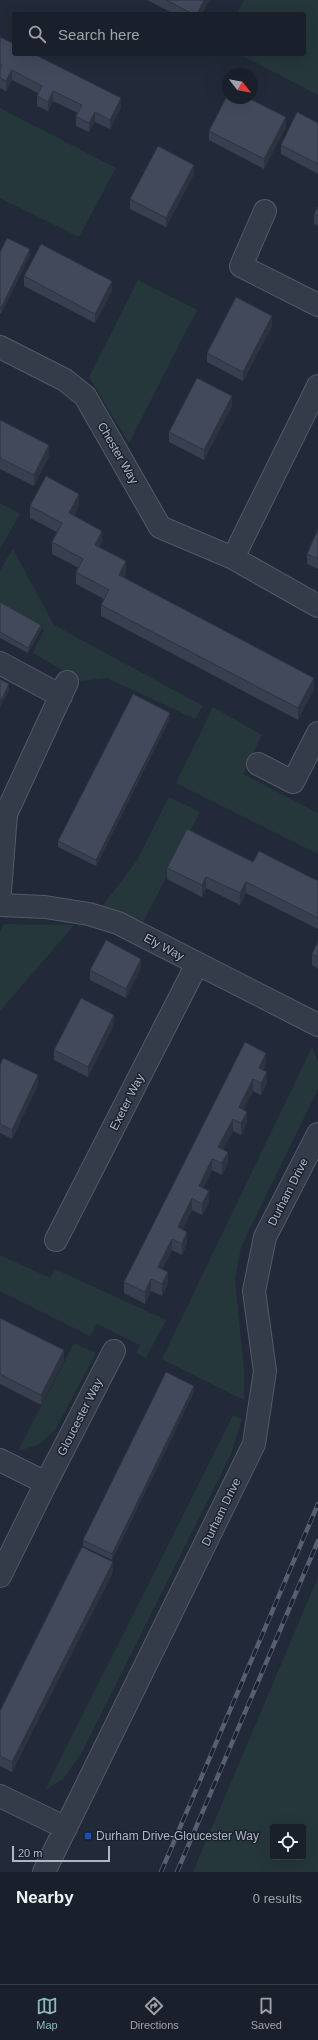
<!DOCTYPE html>
<html lang="en">
<head>
<meta charset="utf-8">
<style>
	body { margin:0; font-family:Helvetica,sans-serif; background:#272d37; color:#f1f3f6 }
	.controls { position:absolute; right:12px; bottom:12px; display:grid; overflow:hidden; border-radius:4px; box-shadow:0 4px 16px #0002 }
	.controls button { width:36px; height:36px; display:grid; place-items:center; padding:0; border:0; border-bottom:1px solid #383e47; background:#1a202b; color:#f1f3f6; font:20px sans-serif }
	.compass { position:absolute; left:222px; top:68px; width:36px; height:36px; border-radius:50%; background:#1a202b; box-shadow:0 4px 16px #0002; rotate:121deg }
	.scale { position:absolute; left:12px; bottom:10px; width:98px; box-sizing:border-box; padding-left:4px; border:2px solid #b0b6c5; border-top:0; font-size:11px; line-height:14px; white-space:nowrap; color:#b0b6c5; -webkit-text-stroke:3px #1b212e; paint-order:stroke }
	.list { margin:0; padding:0; list-style:none }
	h2 { display:flex; justify-content:space-between; align-items:center; height:52px; margin:0; padding:0 16px; font-size:17px }
	h2 small { font-size:13px; font-weight:400; color:#9fa3a9 }
	.icon { flex:none; width:22px; height:22px; fill:none; stroke:currentColor; stroke-width:2; stroke-linecap:round; stroke-linejoin:round }
	.map { position:relative; flex:none; width:318px; height:1872px; overflow:hidden }
	.search { position:absolute; background:#1a202b; box-shadow:0 4px 16px #0002; left:12px; right:12px; top:12px; height:44px; display:flex; align-items:center; gap:10px; box-sizing:border-box; padding:0 14px; border-radius:4px; color:#9fa3a9; font-size:15px }
	.sheet { height:112px; background:#1a202b }
	nav { display:flex; justify-content:space-around; align-items:center; box-sizing:border-box; height:56px; border-top:1px solid #383e47; background:#1a202b; font-size:11px; color:#9fa3a9 }
	nav a { display:grid; justify-items:center; gap:2px }
	nav .on { color:#8bbbb9 }
	.map>svg:first-child { display:block }
	.green { fill:#25373b; fill-rule:evenodd }
	.lines { fill:none; stroke-linecap:round; stroke-linejoin:round }
	.minor-casing { stroke:#535967; stroke-width:24 }
	.minor { stroke:#353c49; stroke-width:22 }
	.rail-casing { stroke:#575f70; stroke-width:4.5 }
	.rail { stroke:#1b212e; stroke-width:3; stroke-dasharray:9; stroke-linecap:butt }
	.wall { fill:#383f4e }
	.shaded-wall { fill:#2e3340 }
	.building { fill:#41495b; stroke:#2e3340 }
	.transit-dot { fill:#1a4fb4; stroke:#1b212e; stroke-width:1.5 }
	.labels { text-anchor:middle; dominant-baseline:central; stroke-width:3; stroke-linejoin:round; paint-order:stroke }
	.street-label { font-size:12px; fill:#b0b6c5; stroke:#1b212e }
	.poi-label { font-size:12px; fill:#b0b6c5; stroke:#1b212e; text-anchor:start }
</style>
</head>
<body>
<div class="map">
<svg width="318" height="1872" viewBox="0 0 318 1872">
	<rect width="100%" height="100%" fill="#222a39"/>
	<path class="green" d="M244,0H318V95L239,54H304V14H237Z
		M0,108L116,168L79,237L0,198Z
		M138,280L197,310L129,443L89,377Z
		M0,503L20,514L0,549Z
		M13,549L54,625L203,706L195,719L107,678L81,681L33,653L44,630L0,606V571Z
		M213,707L262,735L243,774L318,813V854L176,783Z
		M169,797L200,812L143,922L103,905L138,859Z
		M4,924L74,925L0,1011V932Z
		M312,1047L318,1062V1089L241,1247L235,1280L244,1370V1400L162,1359Z
		M0,1255L50,1278L55,1269L166,1320L146,1358L136,1353L140,1345L97,1324L90,1336L0,1291Z
		M74,1343L96,1353L55,1430L38,1445L18,1451Z
		M233,1415L242,1419L231,1454L82,1752L63,1779L45,1790Z
		M318,1577V1872H193ZM273,1827H303V1857H273Z"/>
	<g class="lines">
		<g class="minor-casing">
			<path id="minor" d="M265,211L241,266L318,305
				M0,347L65,380L85,396L160,527L233,558L318,386
				M233,558L318,606
				M0,663L61,696
				M258,764L293,782L318,733
				M0,891L6,814L67,682
				M0,905L45,907L89,914L118,923L318,1025
				M56,1240L197,964
				M0,1460L46,1483L0,1576
				M46,1483L114,1351
				M0,1796L66,1828
				M44,1872L254,1444L265,1371L254,1291L265,1237L318,1134"/>
		</g>
		<use href="#minor" class="minor"/>
		<g class="rail-casing">
			<path id="rail" d="M161,1872L318,1504
				M177,1872L318,1541"/>
		</g>
		<use href="#rail" class="rail"/>
	</g>
	<path class="wall" d="M147,0H209L202,14H174Z
		M0,37L121,108L110,129L95,122L89,132L76,126V116L78,113L53,101L48,111L37,106V96L38,93L12,80L6,91L0,88Z
		M318,123V174L281,154V145Z
		M286,127L264,169L209,140V131Z
		M194,174L166,227L130,209V199Z
		M318,207V226L314,224V214Z
		M0,252L30,255L1,314L0,313Z
		M24,276L112,291L95,323L24,286Z
		M272,326L243,381L207,362V353Z
		M232,406L204,460L169,442V432Z
		M0,420L49,456L34,486L0,469Z
		M79,505L74,516L102,542L99,547L126,573L123,578L314,689L298,720L101,616V605L104,599L76,584V572L79,568L52,554V542L57,532L30,518V506Z
		M318,529V569L307,564V554Z
		M0,602L41,630L28,653L0,638Z
		M170,718L96,866L58,847V841Z
		M253,862L318,881V929L246,893L240,905L206,888L202,897L167,879V868Z
		M318,941V969L312,965V954Z
		M141,968L126,998L90,980V970Z
		M114,1025L88,1077L54,1060V1050Z
		M245,1042L266,1064L263,1070L267,1083L261,1095L253,1091L243,1110L247,1123L241,1135L233,1131L223,1149L228,1163L222,1175L212,1170L203,1188L209,1203L202,1215L192,1210L183,1229L187,1243L182,1255L172,1250L162,1269L168,1283L162,1296L151,1291L145,1304L124,1293V1282Z
		M0,1065L38,1085L12,1139L0,1133Z
		M0,1318L64,1360L41,1405L0,1384Z
		M194,1392L112,1560L83,1546V1540Z
		M113,1572L12,1772L0,1766V1711Z"/>
	<path class="shaded-wall" d="M204,0H209L202,14H197Z
		M12,70V80L6,91V81Z
		M53,91V101L48,111V102Z
		M121,98V108L110,129V120Z
		M95,112V122L89,132V123Z
		M286,117V127L264,169V159Z
		M194,165V174L166,227V218Z
		M30,249V255L1,314V308Z
		M112,281V291L95,323V314Z
		M272,316V326L243,381V372Z
		M232,396V406L204,460V450Z
		M49,445V456L34,486V475Z
		M79,494V505L69,525V513Z
		M102,531V542L95,557V545Z
		M126,561V573L119,587V575Z
		M41,625V630L28,653V648Z
		M314,678V689L298,720V708Z
		M9,684V690L0,708V702Z
		M170,713V718L96,866V860Z
		M206,877V888L202,897V885Z
		M246,882V893L240,905V893Z
		M141,959V968L126,998V989Z
		M114,1015V1025L88,1077V1067Z
		M266,1053V1064L259,1079V1068Z
		M267,1072V1083L261,1095V1083Z
		M38,1075V1085L12,1139V1130Z
		M253,1079V1091L239,1119V1107Z
		M247,1112V1123L241,1135V1123Z
		M233,1119V1131L218,1159V1147Z
		M228,1152V1163L222,1175V1163Z
		M212,1159V1170L199,1198V1186Z
		M209,1191V1203L202,1215V1204Z
		M192,1198V1210L178,1239V1227Z
		M187,1232V1243L182,1255V1244Z
		M172,1239V1250L158,1278V1267Z
		M168,1272V1283L162,1296V1284Z
		M151,1279V1291L145,1304V1292Z
		M64,1350V1360L41,1405V1395Z
		M194,1386V1392L112,1560V1554Z
		M113,1562V1572L12,1772V1762Z"/>
	<path class="building" d="M166,0H204L197,14H193Z
		M0,37L14,44V54H34L121,98L110,120L95,112L89,123L76,116L82,105L53,91L48,102L37,96L42,86L12,70L6,81L0,78V69L2,65L0,64Z
		M228,94V98H248L286,117L264,159L209,131Z
		M297,112L318,123V164L281,145Z
		M158,146L194,165L166,218L130,199Z
		M318,207V216L314,214Z
		M7,238L30,249L1,308H0V252Z
		M41,244L112,281L95,314L24,276Z
		M236,297L272,316L243,372L207,353Z
		M197,378L232,396L204,450L169,432Z
		M0,420L49,445L34,475L0,458Z
		M46,476L79,494L69,513L102,531L95,545L126,561L119,575L314,678L298,708L101,605L109,590L76,572L83,559L52,542L62,523L30,506Z
		M318,529V559L307,554Z
		M0,602L41,625L28,648L0,632Z
		M0,679L9,684L0,702Z
		M133,694L170,713L96,860L58,841Z
		M187,829L253,862L259,851L318,881V918L246,882L240,893L206,877L202,885L167,868Z
		M106,940L141,959L126,989L90,970Z
		M318,941V957L312,954Z
		M81,998L114,1015L88,1067L54,1050Z
		M245,1042L266,1053L259,1068L267,1072L261,1083L253,1079L239,1107L247,1112L241,1123L233,1119L218,1147L228,1152L222,1163L212,1159L199,1186L209,1191L202,1204L192,1198L178,1227L187,1232L182,1244L172,1239L158,1267L168,1272L162,1284L151,1279L145,1292L124,1282Z
		M3,1058L38,1075L12,1130L0,1124V1065Z
		M0,1318L64,1350L41,1395L0,1374Z
		M166,1372L194,1386L112,1554L83,1540Z
		M82,1547L113,1562L12,1762L0,1756V1711Z"/>
	<rect class="transit-dot" x="84" y="1832" width="8" height="8" rx="2"/>
	<g class="labels">
		<g class="street-label">
			<text transform="translate(118 453) rotate(60)">Chester Way</text>
			<text transform="translate(164 947) rotate(28)">Ely Way</text>
			<text transform="translate(127 1102) rotate(-63)">Exeter Way</text>
			<text transform="translate(288 1192) rotate(-63)">Durham Drive</text>
			<text transform="translate(80 1417) rotate(-63)">Gloucester Way</text>
			<text transform="translate(221 1512) rotate(-64)">Durham Drive</text>
		</g>
		<g class="poi-label">
			<text x="96" y="1836">Durham Drive-Gloucester Way</text>
		</g>
	</g>
</svg>
<div class="controls">
<button><svg class="icon" aria-label="locate" viewBox="0 0 24 24"><circle cx="12" cy="12" r="6"/><path d="M12 2v4M12 18v4M2 12h4M18 12h4"/></svg></button>
</div>
<svg class="compass" viewBox="-18 -18 36 36"><path d="M0-13l5 13h-10z" fill="#e53935"/><path d="M0 13l5-13h-10z" fill="#9fa3a9"/></svg>
<div class="scale">20 m</div>
<div class="search"><svg class="icon" aria-label="search" viewBox="0 0 24 24"><circle cx="10" cy="10" r="6"/><path d="M15 15l6 6"/></svg>Search here</div>
</div>
<section class="sheet">
<h2>Nearby<small>0 results</small></h2>
<ul class="list">
</ul>
</section>
<nav>
<a class="on"><svg class="icon" aria-label="map" viewBox="0 0 24 24"><path d="M3 6l6-2 6 2 6-2v14l-6 2-6-2-6 2zM9 4v14M15 6v14"/></svg>Map</a>
<a><svg class="icon" aria-label="directions" viewBox="0 0 24 24"><path d="M12 3l9 9-9 9-9-9zM9 14v-3h6M13 9l2 2-2 2"/></svg>Directions</a>
<a><svg class="icon" aria-label="saved" viewBox="0 0 24 24"><path d="M7 4h10v16l-5-4-5 4z"/></svg>Saved</a>
</nav>
</body>
</html>
